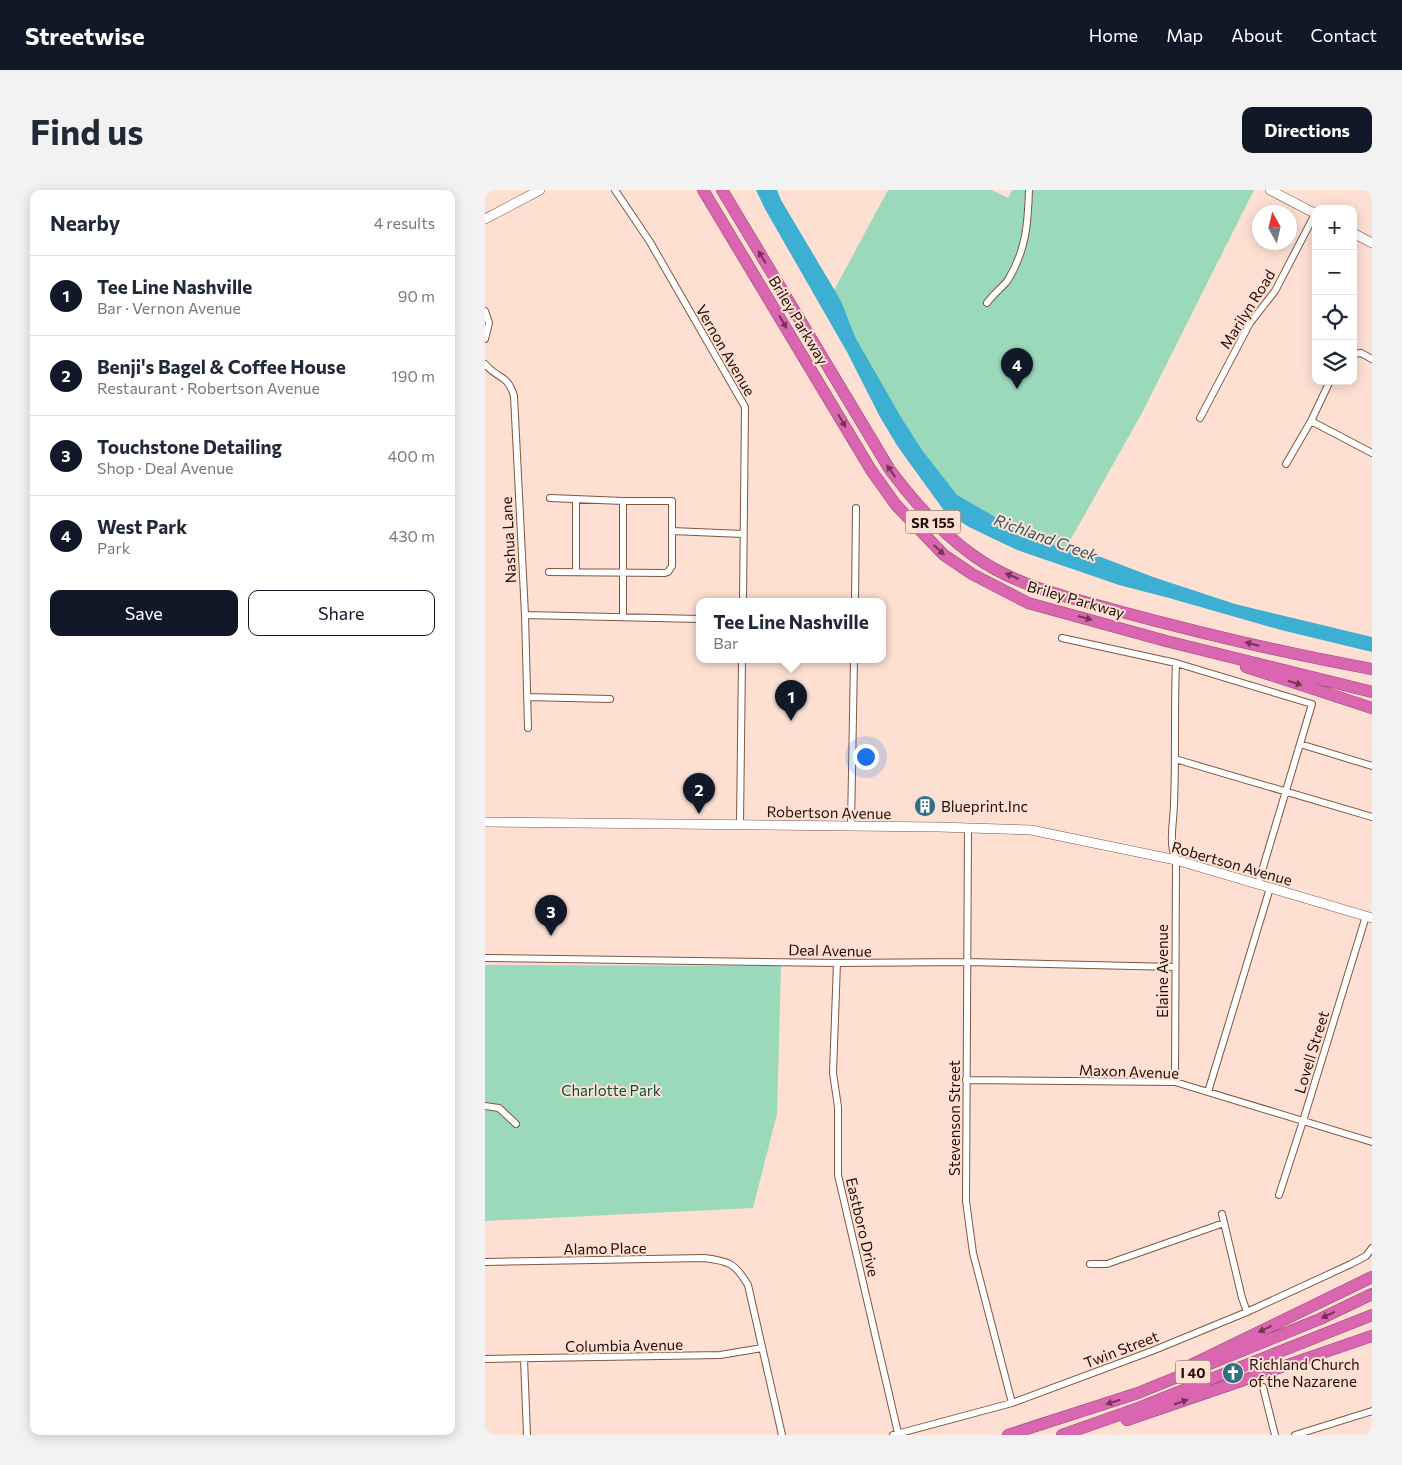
<!DOCTYPE html>
<html lang="en">
<head>
<meta charset="utf-8">
<style>
	body { margin:0; font-family:Commissioner,sans-serif; background:#f2f2f3; color:#1f2937 }
	.controls { position:absolute; right:15px; top:15px; display:grid; overflow:hidden; border-radius:10px; box-shadow:0 2px 12px #0003 }
	.controls button { width:45px; height:45px; display:grid; place-items:center; padding:0; border:0; border-bottom:1px solid #e0e1e3; background:#fff; color:#1f2937; font:25px sans-serif }
	.compass { position:absolute; left:767px; top:15px; width:45px; height:45px; border-radius:50%; background:#fff; box-shadow:0 2px 12px #0003; rotate:352deg }
	.you { position:absolute; left:380px; top:566px; width:18px; height:18px; margin:-12px; border:4px solid #fff; border-radius:50%; background:#1a73e8; box-shadow:0 0 0 8px #1a73e833 }
	.badge { display:grid; place-items:center; width:32px; height:32px; border-radius:50%; background:#111827; color:#fff; font-size:16px; font-weight:700 }
	.pin { position:absolute; translate:-50% -41px; filter:drop-shadow(0 1px 2px #0008) }
	.pin::after { content:''; position:absolute; top:26px; width:18px; height:15px; background:inherit; clip-path:polygon(0 0,100% 0,50% 100%) }
	.popup { position:absolute; left:211px; top:408px; width:190px; height:65px; box-sizing:border-box; display:grid; place-content:center; border-radius:10px; background:#fff; filter:drop-shadow(0 1px 4px #0005); font-size:16px; white-space:nowrap; color:#747a83 }
	.popup b { font-size:19px; color:#1f2937 }
	.popup::after { content:''; position:absolute; left:50%; top:100%; margin-left:-10px; border:10px solid transparent; border-top-color:#fff }
	.list { margin:0; padding:0; list-style:none }
	h2 { display:flex; justify-content:space-between; align-items:center; height:65px; margin:0; padding:0 20px; font-size:21px }
	h2 small { font-size:16px; font-weight:400; color:#747a83 }
	.list li { display:grid; grid-template-columns:32px 1fr auto; gap:15px; align-items:center; box-sizing:border-box; height:80px; padding:0 20px; border-top:1px solid #e0e1e3 }
	.list b { display:block; font-size:19px; white-space:nowrap }
	.list p { margin:0; font-size:16px; white-space:nowrap; color:#747a83 }
	.list em { font-size:16px; font-style:normal; color:#747a83 }
	.actions { display:flex; gap:10px; padding:15px 20px }
	.actions a { flex:1; padding:11px 0; border:1px solid #111827; border-radius:10px; text-align:center; font-size:18px; color:#111827 }
	.actions .main { background:#111827; color:#fff }
	.icon { flex:none; width:28px; height:28px; fill:none; stroke:currentColor; stroke-width:2; stroke-linecap:round; stroke-linejoin:round }
	.map { position:relative; flex:none; width:887px; height:1245px; overflow:hidden; border-radius:10px }
	header { display:flex; align-items:center; gap:30px; box-sizing:border-box; height:70px; padding:0 25px; background:#111827; color:#fff }
	header strong { font-size:24px }
	nav { display:flex; gap:28px; margin-inline-start:auto; font-size:18px }
	.intro { display:flex; align-items:center; justify-content:space-between; box-sizing:border-box; height:120px; padding:0 30px }
	h1 { margin:0; font-size:35px }
	.button { padding:12px 22px; border-radius:10px; background:#111827; color:#fff; font-size:18px; font-weight:700 }
	main { display:flex; gap:30px; padding:0 30px }
	aside { flex:1; background:#fff; border-radius:10px; box-shadow:0 2px 12px #0003 }
	.map>svg:first-child { display:block }
	.green { fill:#9bd9bb }
	.water { fill:#3dafd3 }
	.lines { fill:none; stroke-linecap:round; stroke-linejoin:round }
	.street-casing { stroke:#805543; stroke-width:8 }
	.secondary-casing { stroke:#805543; stroke-width:10 }
	.highway-casing { stroke:#994775; stroke-width:12 }
	.street { stroke:#fff; stroke-width:6 }
	.secondary { stroke:#fff; stroke-width:9 }
	.highway { stroke:#da65b0; stroke-width:11 }
	.oneway { fill:#743654 }
	.labels { text-anchor:middle; dominant-baseline:central; stroke-width:4; stroke-linejoin:round; paint-order:stroke }
	.shield { fill:#fee0d3; stroke:#634e45; stroke-width:1 }
	.shield-label { font-size:14px; font-weight:bold; fill:#200f08 }
	.street-label { font-size:15px; fill:#200f08; stroke:#fee0d3 }
	.poi-label { font-size:15px; fill:#200f08; stroke:#fee0d3; text-anchor:start }
	.park-label { font-size:15px; fill:#005439; stroke:#fee0d3 }
	.water-label { font-size:16px; font-style:italic; fill:#2b5969; stroke:#fee0d3 }
</style>
</head>
<body>
<header>
<strong>Streetwise</strong>
<nav><a>Home</a><a>Map</a><a>About</a><a>Contact</a></nav>
</header>
<div class="intro"><h1>Find us</h1><a class="button">Directions</a></div>
<main>
<aside>
<h2>Nearby<small>4 results</small></h2>
<ul class="list">
<li><span class="badge">1</span><div><b>Tee Line Nashville</b><p>Bar · Vernon Avenue</p></div><em>90 m</em></li>
<li><span class="badge">2</span><div><b>Benji's Bagel &amp; Coffee House</b><p>Restaurant · Robertson Avenue</p></div><em>190 m</em></li>
<li><span class="badge">3</span><div><b>Touchstone Detailing</b><p>Shop · Deal Avenue</p></div><em>400 m</em></li>
<li><span class="badge">4</span><div><b>West Park</b><p>Park</p></div><em>430 m</em></li>
</ul>
<div class="actions"><a class="main">Save</a><a>Share</a></div>
</aside>
<div class="map">
<svg width="887" height="1245" viewBox="0 0 887 1245">
	<rect width="100%" height="100%" fill="#fee0d3"/>
	<path class="green" d="M403,0H507L523,8L527,0H769L657,223L578,363L464,305L415,240L347,104Z
		M0,775L296,776L292,924L268,1018L0,1031Z"/>
	<path class="water" d="M271,0H292L296,10L356,111L370,147L417,229L437,260L472,305L531,339L564,354L616,367L668,387L750,414L887,447V462L796,440L684,408L634,395L532,360L484,337L460,322L413,257L395,227L362,162L280,19Z"/>
	<g class="lines">
		<g class="street-casing">
			<path id="street" d="M130,0L165,52L260,217L258,412
				M502,113C508,104 517,98 523,90C541,60 543,34 544,0
				M0,121L4,133L0,149
				M868,164L876,163L887,169
				M0,174C13,190 22,183 29,206L40,425L43,538
				M715,228L765,133L790,101L830,24
				M826,231L887,263
				M801,274L826,231L845,191
				M65,308L138,311
				M91,309V382
				M187,341L258,344
				M64,382L180,383L183,382L187,376V311H138V427
				M370,412L371,318
				M40,425L215,429
				M577,448L691,473L827,514L773,694
				M42,507L125,509
				M815,554L887,576
				M690,569L887,627
				M255,634L257,470
				M366,636L369,470
				M483,638L481,1011L488,1063L527,1213
				M0,768L352,773L483,772L690,777
				M352,773L348,883L353,917V985L413,1243
				M481,890L690,892L887,952
				M690,892L691,670C683,654 689,631 689,613C691,566 689,520 691,473
				M723,902L785,698
				M0,916L14,918L31,934
				M794,1005L818,931L881,726
				M737,1024L757,1108L762,1122
				M0,1072L219,1068C244,1071 250,1073 263,1095L297,1245
				M605,1074H622L739,1033
				M0,1169L235,1165L277,1158
				M39,1169L42,1245
				M778,1197L790,1245
				M408,1245L527,1213L667,1161L762,1122L866,1074L881,1066L887,1058
				M810,1245L887,1221"/>
		</g>
		<g class="secondary-casing">
			<path id="secondary" d="M785,0L831,24
				M0,29L55,0
				M868,43L887,53
				M0,632L453,637L546,640L691,670L887,728"/>
		</g>
		<g class="highway-casing">
			<path id="highway" d="M218,0L386,280L411,315L459,365L487,384L543,413L681,451L887,502
				M237,0L405,280C429,312 455,342 489,366C532,397 586,408 637,422C719,444 803,464 887,479
				M761,477L887,518
				M700,1178L887,1087
				M642,1230L887,1146
				M523,1245L653,1203L835,1129L887,1104
				M577,1245L648,1220L887,1125"/>
		</g>
		<use href="#street" class="street"/>
		<use href="#secondary" class="secondary"/>
		<use href="#highway" class="highway"/>
	</g>
	<defs><path id="oneway-solid" d="M-6-.8H1V-3.2L6.5 0L1 3.2V.8H-6Z" transform="scale(1.25)"/></defs>
	<g class="oneway">
		<use href="#oneway-solid" transform="translate(277 67) rotate(-121)"/>
		<use href="#oneway-solid" transform="translate(298 132) rotate(59)"/>
		<use href="#oneway-solid" transform="translate(357 231) rotate(60)"/>
		<use href="#oneway-solid" transform="translate(406 281) rotate(-125)"/>
		<use href="#oneway-solid" transform="translate(454 360) rotate(43)"/>
		<use href="#oneway-solid" transform="translate(527 386) rotate(-156)"/>
		<use href="#oneway-solid" transform="translate(600 428) rotate(15)"/>
		<use href="#oneway-solid" transform="translate(767 454) rotate(-166)"/>
		<use href="#oneway-solid" transform="translate(810 493) rotate(18)"/>
		<use href="#oneway-solid" transform="translate(843 1125) rotate(155)"/>
		<use href="#oneway-solid" transform="translate(780 1139) rotate(154)"/>
		<use href="#oneway-solid" transform="translate(628 1212) rotate(162)"/>
		<use href="#oneway-solid" transform="translate(696 1212) rotate(-19)"/>
	</g>
	<defs>
		<g id="building-disc" transform="scale(1.125)"><circle r="9.5" fill="#316f85" stroke="#fee0d3"/><path d="M-4-6H4V6H1V3H-1V6H-4ZM-2.5-4.3h1.7v1.8h-1.7ZM.8-4.3h1.7v1.8H.8ZM-2.5-1h1.7V.8h-1.7ZM.8-1h1.7V.8H.8Z" fill="#fff"/></g>
		<g id="church-disc" transform="scale(1.125)"><circle r="9.5" fill="#316f85" stroke="#fee0d3"/><path d="M-1.2-6h2.4v3.5h3.3v2.4h-3.3V6h-2.4V-.1h-3.3v-2.4h3.3Z" fill="#fff"/></g>
	</defs>
	<g fill-rule="evenodd">
		<use href="#building-disc" x="440" y="616"/>
		<use href="#church-disc" x="748" y="1183"/>
	</g>
	<g class="labels">
		<g class="shield">
			<rect x="420.5" y="320.5" width="55" height="23" rx="4"/>
			<rect x="690.5" y="1170.5" width="35" height="23" rx="4"/>
		</g>
		<g class="shield-label">
			<text x="448" y="332">SR 155</text>
			<text x="708" y="1182">I 40</text>
		</g>
		<g class="street-label">
			<text transform="translate(762 119) rotate(-58)">Marilyn Road</text>
			<text transform="translate(314 130) rotate(59)">Briley Parkway</text>
			<text transform="translate(241 160) rotate(60)">Vernon Avenue</text>
			<text transform="translate(23 350) rotate(-93)">Nashua Lane</text>
			<text transform="translate(591 409) rotate(16)">Briley Parkway</text>
			<text transform="translate(344 622) rotate(1)">Robertson Avenue</text>
			<text transform="translate(747 673) rotate(16)">Robertson Avenue</text>
			<text transform="translate(345 760) rotate(1)">Deal Avenue</text>
			<text transform="translate(677 781) rotate(-90)">Elaine Avenue</text>
			<text transform="translate(826 862) rotate(-73)">Lovell Street</text>
			<text transform="translate(644 881) rotate(2)">Maxon Avenue</text>
			<text transform="translate(469 928) rotate(-90)">Stevenson Street</text>
			<text transform="translate(378 1037) rotate(77)">Eastboro Drive</text>
			<text transform="translate(120 1058) rotate(-1)">Alamo Place</text>
			<text transform="translate(139 1155) rotate(-1)">Columbia Avenue</text>
			<text transform="translate(636 1159) rotate(-21)">Twin Street</text>
		</g>
		<g class="poi-label">
			<text x="456" y="616">Blueprint.Inc</text>
			<text x="764" y="1174">Richland Church<tspan x="764" dy="17">of the Nazarene</tspan></text>
		</g>
		<g class="park-label">
			<text x="126" y="900">Charlotte Park</text>
		</g>
		<g class="water-label">
			<text transform="translate(561 347) rotate(20)">Richland Creek</text>
		</g>
	</g>
</svg>
<div class="controls">
<button>+</button>
<button>−</button>
<button><svg class="icon" aria-label="locate" viewBox="0 0 24 24"><circle cx="12" cy="12" r="6"/><path d="M12 2v4M12 18v4M2 12h4M18 12h4"/></svg></button>
<button><svg class="icon" aria-label="layers" viewBox="0 0 24 24"><path d="M12 4l9 5-9 5-9-5zM3 14l9 5 9-5"/></svg></button>
</div>
<svg class="compass" viewBox="-18 -18 36 36"><path d="M0-13l5 13h-10z" fill="#e53935"/><path d="M0 13l5-13h-10z" fill="#747a83"/></svg>
<div class="you"></div>
<div class="pin badge" style="left:306px;top:531px">1</div>
<div class="popup"><b>Tee Line Nashville</b>Bar</div>
<div class="pin badge" style="left:214px;top:624px">2</div>
<div class="pin badge" style="left:66px;top:746px">3</div>
<div class="pin badge" style="left:532px;top:199px">4</div>
</div>
</main>
</body>
</html>
